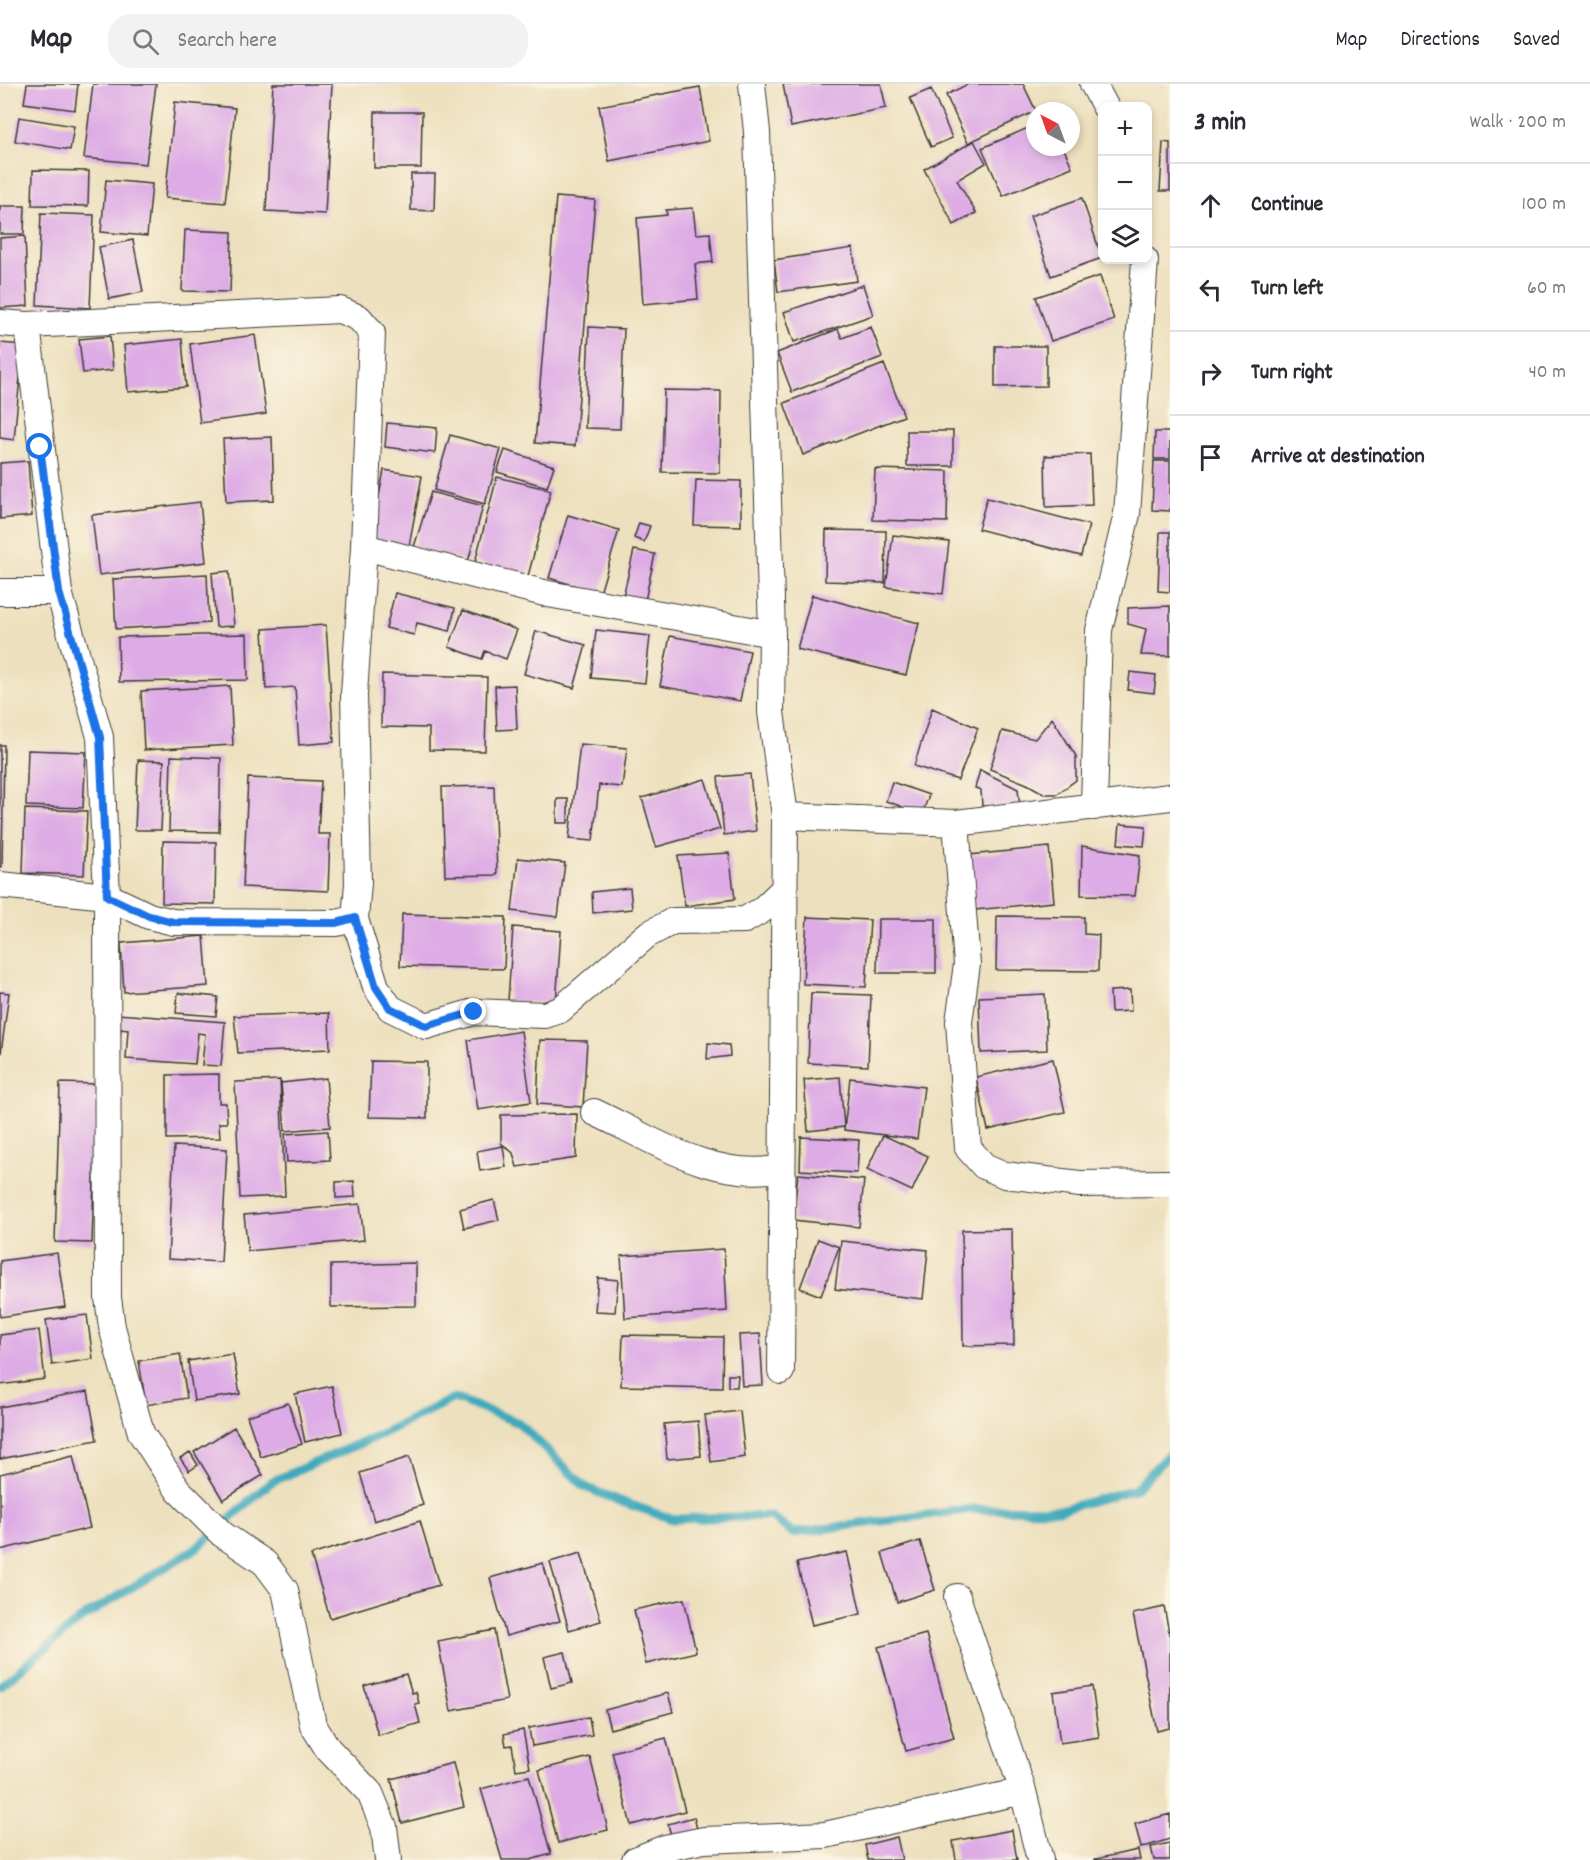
<!DOCTYPE html>
<html lang="en">
<head>
<meta charset="utf-8">
<style>
	body { margin:0; font-family:Dekko,sans-serif; background:#f2f2f3; color:#2b2b33 }
	.controls { position:absolute; right:18px; top:18px; display:grid; overflow:hidden; border-radius:12px; box-shadow:0 3px 9px #0003 }
	.controls button { width:54px; height:54px; display:grid; place-items:center; padding:0; border:0; border-bottom:2px solid #e1e1e2; background:#fff; color:#2b2b33; font:30px sans-serif }
	.compass { position:absolute; left:1026px; top:18px; width:54px; height:54px; border-radius:50%; background:#fff; box-shadow:0 3px 9px #0003; rotate:319deg }
	.stop { position:absolute; width:18px; height:18px; margin:-14px; border:4px solid #1a73e8; border-radius:50%; background:#fff }
	.stop.end { background:#1a73e8; border-color:#fff; box-shadow:0 2px 6px #0008 }
	.list { margin:0; padding:0; list-style:none }
	h2 { display:flex; justify-content:space-between; align-items:center; height:78px; margin:0; padding:0 24px; font-size:26px }
	h2 small { font-size:20px; font-weight:400; color:#7c7c81 }
	.list li { display:grid; grid-template-columns:39px 1fr auto; gap:18px; align-items:center; box-sizing:border-box; height:84px; padding:0 24px; border-top:2px solid #e1e1e2 }
	.list b { display:block; font-size:22px; white-space:nowrap }
	.list em { font-size:20px; font-style:normal; color:#7c7c81 }
	.icon { flex:none; width:33px; height:33px; fill:none; stroke:currentColor; stroke-width:2; stroke-linecap:round; stroke-linejoin:round }
	.map { position:relative; flex:none; width:1170px; height:1776px; overflow:hidden }
	header { display:flex; align-items:center; gap:36px; box-sizing:border-box; height:84px; padding:0 30px; background:#fff; border-bottom:2px solid #e1e1e2 }
	header strong { font-size:28px }
	nav { display:flex; gap:33px; margin-inline-start:auto; font-size:21px }
	.search { width:420px; height:54px; background:#f2f2f3; display:flex; align-items:center; gap:15px; box-sizing:border-box; padding:0 21px; border-radius:24px; color:#7c7c81; font-size:22px }
	main { display:flex }
	aside { flex:1; background:#fff }
	.map>svg:first-child { display:block }
	.lines { fill:none; stroke-linecap:round; stroke-linejoin:round }
	.stream { stroke:#3ca9bb; stroke-width:9 }
	.building { fill:#ddabe5 }
	.minor-casing { stroke:#3b3934; stroke-width:28 }
	.minor { stroke:#fff; stroke-width:26 }
	.route { stroke:#1a73e8; stroke-width:8 }
</style>
</head>
<body>
<header>
<strong>Map</strong>
<div class="search"><svg class="icon" aria-label="search" viewBox="0 0 24 24"><circle cx="10" cy="10" r="6"/><path d="M15 15l6 6"/></svg>Search here</div>
<nav><a>Map</a><a>Directions</a><a>Saved</a></nav>
</header>
<main>
<div class="map">
<svg width="1170" height="1776" viewBox="0 0 1170 1776">
	<rect width="100%" height="100%" fill="#fcf5e5"/>
	<filter id="ink" filterUnits="userSpaceOnUse"><feTurbulence type="fractalNoise" baseFrequency=".0167" numOctaves="2"/><feDisplacementMap in="SourceGraphic" scale="12" xChannelSelector="R" yChannelSelector="G"/><feConvolveMatrix kernelMatrix="1 2 1 2 8 2 1 2 1" color-interpolation-filters="sRGB"/></filter>
	<filter id="wash" filterUnits="userSpaceOnUse"><feTurbulence type="fractalNoise" baseFrequency=".008" numOctaves="4" result="noise"/><feDisplacementMap in="SourceGraphic" scale="24" xChannelSelector="R" yChannelSelector="G"/><feGaussianBlur stdDeviation="1.35" result="paint"/><feColorMatrix in="noise" values="0 0 0 0 0 0 0 0 0 0 0 0 0 0 0 0 0 1.4 0 .05"/><feComposite in="paint" operator="in"/></filter>
	<g filter="url(#wash)">
		<rect width="100%" height="100%" fill="#ede0be"/>
		<g class="lines">
			<path class="stream" d="M0,1602L82,1534L198,1463L271,1398L379,1351L454,1314L519,1339L585,1403L625,1419L672,1435L770,1432L793,1449L972,1425L1059,1426L1135,1405L1170,1369"/>
		</g>
		<g id="blocks">
			<path class="building" d="M27,0H78L75,26L24,19Z
				M93,0H156L146,80L84,74Z
				M273,0H332L325,130L266,127Z
				M783,0H881L886,24L791,43Z
				M968,0H1023L1036,27L968,59L946,11Z
				M700,3L709,57L609,77L599,22Z
				M931,5L952,54L931,63L910,14Z
				M175,18L235,24L225,119L165,114Z
				M375,28H422L421,84H374Z
				M19,33L74,42L70,66L15,57Z
				M1035,41V63H1063L1072,83L1003,112L982,64Z
				M974,57L986,79L957,96L976,129L954,141L924,85Z
				M1163,58L1170,59V107H1160Z
				M33,86L89,87L88,122L32,121Z
				M411,90H435L434,127L411,126Z
				M106,96L152,100L147,152L101,148Z
				M556,113L595,116L575,362L535,359Z
				M1082,114L1102,174L1051,192L1030,132Z
				M0,122H25L24,150H0Z
				M693,124L696,150L710,149L713,178L695,180L698,215L643,220L637,134L667,131L666,126Z
				M41,129L94,131L90,224L37,221Z
				M185,146L232,148L230,208L182,207Z
				M25,152L28,222L0,224V154Z
				M133,156L143,208L109,215L99,163Z
				M853,164L857,197L778,208L774,176Z
				M1100,192L1114,236L1051,257L1036,213Z
				M863,201L873,231L794,258L784,228Z
				M589,243L624,245L620,345L585,344Z
				M871,243L882,273L792,308L777,269L838,245L842,254Z
				M255,251L266,330L200,339L190,260Z
				M110,252L113,286L83,289L79,255Z
				M182,255L186,303L128,308L124,261Z
				M0,259L23,261L14,356L0,354Z
				M995,262H1046V302L995,303Z
				M884,280L904,332L803,371L784,319Z
				M664,306L721,307L720,389L662,388Z
				M387,339L437,344L435,369L385,363Z
				M907,347H953V382H907Z
				M1155,348H1170V375H1154Z
				M450,351L501,365L485,420L434,406Z
				M272,353L274,416L226,418L223,355Z
				M505,366L554,382L547,403L497,388Z
				M1090,370L1092,421L1046,423L1045,372Z
				M28,377L32,432L0,435V379Z
				M1154,377H1170V427L1152,426Z
				M875,385L948,387L947,438L873,436Z
				M384,386L422,392L409,462L371,455Z
				M497,393L551,406L528,492L475,478Z
				M696,396L741,397V442L694,441Z
				M431,408L483,422L468,478L414,463Z
				M987,414L1089,441L1081,472L978,445Z
				M200,418L206,478L99,491L92,431Z
				M568,431L619,446L600,509L549,494Z
				M639,439L650,442L644,458L634,454Z
				M826,446L886,447L885,499L825,497Z
				M1160,448H1170V508L1158,507Z
				M893,451L949,458L943,510L886,503Z
				M634,466L655,470L643,526L621,521Z
				M229,487L234,542L216,543L212,489Z
				M207,490L209,539L116,545L113,495Z
				M395,509L455,524L450,547L417,539L414,551L386,544Z
				M812,511L919,539L906,591L797,565Z
				M1170,522V572L1141,571L1146,545L1128,540V524Z
				M463,526L517,546L506,575L485,567L482,575L449,563Z
				M326,541L334,658L299,661L295,603L266,605L263,545Z
				M596,546L650,552L645,599L591,594Z
				M536,547L586,561L574,604L524,590Z
				M247,550L248,596L119,598L118,553Z
				M670,552L750,567L740,617L660,602Z
				M1130,588L1156,591L1154,609L1128,606Z
				M382,590L487,593L485,667L429,666V644L381,643Z
				M515,601L517,645L497,646L495,602Z
				M230,602L233,661L144,666L141,607Z
				M932,624L978,644L958,696L914,682Z
				M1052,634L1076,672V696L1057,710H1045L1027,700L990,685L1002,647L1035,655Z
				M580,660L627,664L622,703L599,701L593,757L569,755Z
				M0,661H4L2,783H0Z
				M28,666L86,668L83,724L26,722Z
				M171,672L221,674L219,748L169,747Z
				M138,676L164,677L161,746H135Z
				M980,686L1018,705L1020,722H982L981,706L975,704Z
				M750,690L756,747L724,751L718,693Z
				M248,694L321,697L318,750H330L328,807L243,803Z
				M705,695L720,745L656,763L642,714Z
				M892,698L929,711L922,730L886,717Z
				M494,702L497,791L445,792L442,703Z
				M557,715H568V739H557Z
				M25,725L87,727L84,791L23,789Z
				M1120,740L1146,742L1144,762L1118,760Z
				M163,757L216,758L215,820L162,819Z
				M1082,762L1140,771L1135,812L1081,811Z
				M1049,763L1054,818L975,826L969,771Z
				M729,769L735,815L685,822L678,772Z
				M518,774L565,779L558,833L512,827Z
				M630,804L632,825L593,829L592,808Z
				M402,830L506,833L504,885L400,882Z
				M997,832L1084,833V850L1099,851L1098,887L996,886Z
				M807,833L870,836L866,903L803,900Z
				M878,835H936V889H877Z
				M513,843L561,847L556,920L508,917Z
				M204,852L208,902L124,908L121,859Z
				M1130,906L1131,927L1111,928L1110,907Z
				M0,908L9,909L1,969H0Z
				M178,909L218,913L216,932L176,929Z
				M811,909L871,911L868,982L808,979Z
				M1045,910L1047,966L981,969L979,913Z
				M329,929L330,965L238,969L234,932Z
				M117,930L225,938L221,982L202,981L205,950L198,949L195,980L126,975L128,946L121,945L118,975Z
				M521,947L531,1018L478,1026L468,956Z
				M540,956L587,957L583,1023L537,1020Z
				M708,959L729,961L730,972L707,975Z
				M1053,975L1065,1028L988,1046L976,993Z
				M371,977L427,978V1034L369,1033Z
				M219,990V1019H226L227,1039H219L220,1054L167,1055V991Z
				M840,993L844,1043L808,1047L804,996Z
				M326,994L330,1043L285,1047L281,999Z
				M850,994L924,1003L917,1055L844,1046Z
				M280,996L285,1112L240,1114L235,998Z
				M60,999L97,1000L92,1159L55,1158Z
				M577,1030L576,1074L517,1083L513,1069L501,1059V1031Z
				M328,1047L330,1076L287,1078L285,1050Z
				M883,1051L928,1072L912,1107L867,1086Z
				M801,1053L859,1056L857,1089L800,1086Z
				M174,1062L227,1065L221,1178L168,1175Z
				M503,1062L506,1083L480,1087L477,1067Z
				M798,1090L864,1096L859,1143L793,1136Z
				M354,1097L355,1113L336,1114V1098Z
				M494,1116L499,1136L464,1144L460,1125Z
				M360,1120L364,1156L248,1167L244,1131Z
				M1012,1145L1014,1261L963,1262L962,1146Z
				M818,1155L839,1163L821,1212L800,1204Z
				M841,1157L928,1166L923,1215L835,1205Z
				M724,1165L727,1227L625,1234L621,1172Z
				M57,1169L65,1223L0,1233V1177Z
				M416,1179V1222L331,1223V1181Z
				M598,1194L618,1196L615,1228L595,1227Z
				M87,1231L93,1275L52,1281L46,1236Z
				M39,1246L45,1295L0,1301V1251Z
				M760,1250L763,1301L742,1302L739,1251Z
				M623,1251L723,1253L722,1304L621,1302Z
				M180,1270L187,1314L146,1321L139,1277Z
				M233,1270L240,1310L194,1317L188,1277Z
				M728,1291H738L737,1303H728Z
				M332,1302L342,1349L305,1358L295,1310Z
				M88,1307L97,1356L0,1375V1323Z
				M288,1319L302,1360L261,1373L247,1332Z
				M740,1327L745,1373L711,1378L705,1331Z
				M698,1337L701,1372L667,1375L664,1340Z
				M234,1343L263,1391L223,1416L194,1368Z
				M190,1368L198,1381L189,1387L180,1374Z
				M73,1372L90,1444L0,1466V1390Z
				M409,1373L423,1421L374,1437L360,1389Z
				M420,1437L439,1501L330,1534L311,1471Z
				M920,1457L935,1506L897,1518L882,1469Z
				M847,1468L861,1530L812,1541L797,1479Z
				M581,1469L601,1537L569,1546L550,1478Z
				M543,1479L560,1537L506,1552L490,1494Z
				M684,1515L696,1568L646,1580L634,1526Z
				M1164,1523L1170,1553V1644L1157,1647L1133,1530Z
				M494,1546L507,1616L451,1627L438,1557Z
				M926,1550L954,1654L906,1667L878,1563Z
				M565,1568L572,1599L551,1604L544,1573Z
				M406,1590L412,1609L416,1608L419,1619L415,1620L420,1639L378,1651L364,1602Z
				M1092,1602L1099,1653L1060,1659L1053,1608Z
				M668,1609L673,1628L610,1645L605,1626Z
				M589,1633L592,1651L532,1662L529,1644Z
				M523,1646L530,1684L516,1686L512,1661L506,1662L504,1650Z
				M666,1654L685,1727L631,1741L612,1668Z
				M590,1673L608,1746L558,1759L539,1686Z
				M453,1679L464,1723L402,1739L391,1695Z
				M529,1692L551,1770L530,1776H502L481,1705Z
				M1170,1730V1755L1141,1764L1135,1740Z
				M694,1733L699,1753L673,1760L668,1740Z
				M1012,1746L1017,1776H956L953,1757Z
				M897,1753L902,1776H868L865,1761Z
				M1170,1759V1776H1154L1151,1763Z
				M1138,1766L1140,1776H1095V1775Z"/>
		</g>
	</g>
	<g filter="url(#ink)">
		<use href="#blocks" fill-opacity="0" stroke="#3b3934" stroke-width="1.5"/>
		<g class="lines">
			<g class="minor-casing">
				<path id="minor" d="M752,0L757,48L772,550L771,628L785,732L781,1287
					M1093,0L1105,22
					M0,239L27,241L340,226L359,234L372,249L364,463L354,610L358,799L355,835L336,839L173,838L149,832L107,812L0,801
					M27,241L59,508L100,653L107,812L108,1214L112,1243L141,1349L178,1406L222,1450L265,1479L285,1506L313,1641L328,1665L370,1709L384,1743L388,1776
					M364,463L548,510L772,550
					M0,508H59
					M1094,723L1099,546L1127,430L1145,176
					M785,732L956,739L1170,713
					M956,739L967,880L959,938L968,1064L984,1082L1005,1091L1080,1100L1170,1099
					M355,835L376,903L390,924L426,942L474,928L545,931L560,926L647,851L673,837L745,836L762,826L784,805
					M594,1028C654,1056 714,1098 782,1084
					M957,1513L1023,1707L1040,1776
					M635,1776L665,1764L704,1756L825,1751L1023,1707"/>
			</g>
			<use href="#minor" class="minor"/>
		</g>
	</g>
	<g class="lines" filter="url(#ink)">
		<path class="route" d="M40,363L59,508L100,653L107,812L149,832L173,838L336,839L355,834L376,903L390,924L426,942L474,928"/>
	</g>
</svg>
<div class="controls">
<button>+</button>
<button>−</button>
<button><svg class="icon" aria-label="layers" viewBox="0 0 24 24"><path d="M12 4l9 5-9 5-9-5zM3 14l9 5 9-5"/></svg></button>
</div>
<svg class="compass" viewBox="-18 -18 36 36"><path d="M0-13l5 13h-10z" fill="#e53935"/><path d="M0 13l5-13h-10z" fill="#7c7c81"/></svg>
<div class="stop" style="left:40px;top:363px"></div>
<div class="stop end" style="left:474px;top:928px"></div>
</div>
<aside>
<h2>3 min<small>Walk · 200 m</small></h2>
<ul class="list">
<li><svg class="icon" aria-label="ahead" viewBox="0 0 24 24"><path d="M12 20V5M6 11l6-6 6 6"/></svg><div><b>Continue</b></div><em>100 m</em></li>
<li><svg class="icon" aria-label="left" viewBox="0 0 24 24"><path d="M17 20v-9H6M10 6l-5 5 5 5"/></svg><div><b>Turn left</b></div><em>60 m</em></li>
<li><svg class="icon" aria-label="right" viewBox="0 0 24 24"><path d="M7 20v-9h11M14 6l5 5-5 5"/></svg><div><b>Turn right</b></div><em>40 m</em></li>
<li><svg class="icon" aria-label="arrive" viewBox="0 0 24 24"><path d="M6 21V4h12l-3 4 3 4H6"/></svg><div><b>Arrive at destination</b></div></li>
</ul>
</aside>
</main>
</body>
</html>
